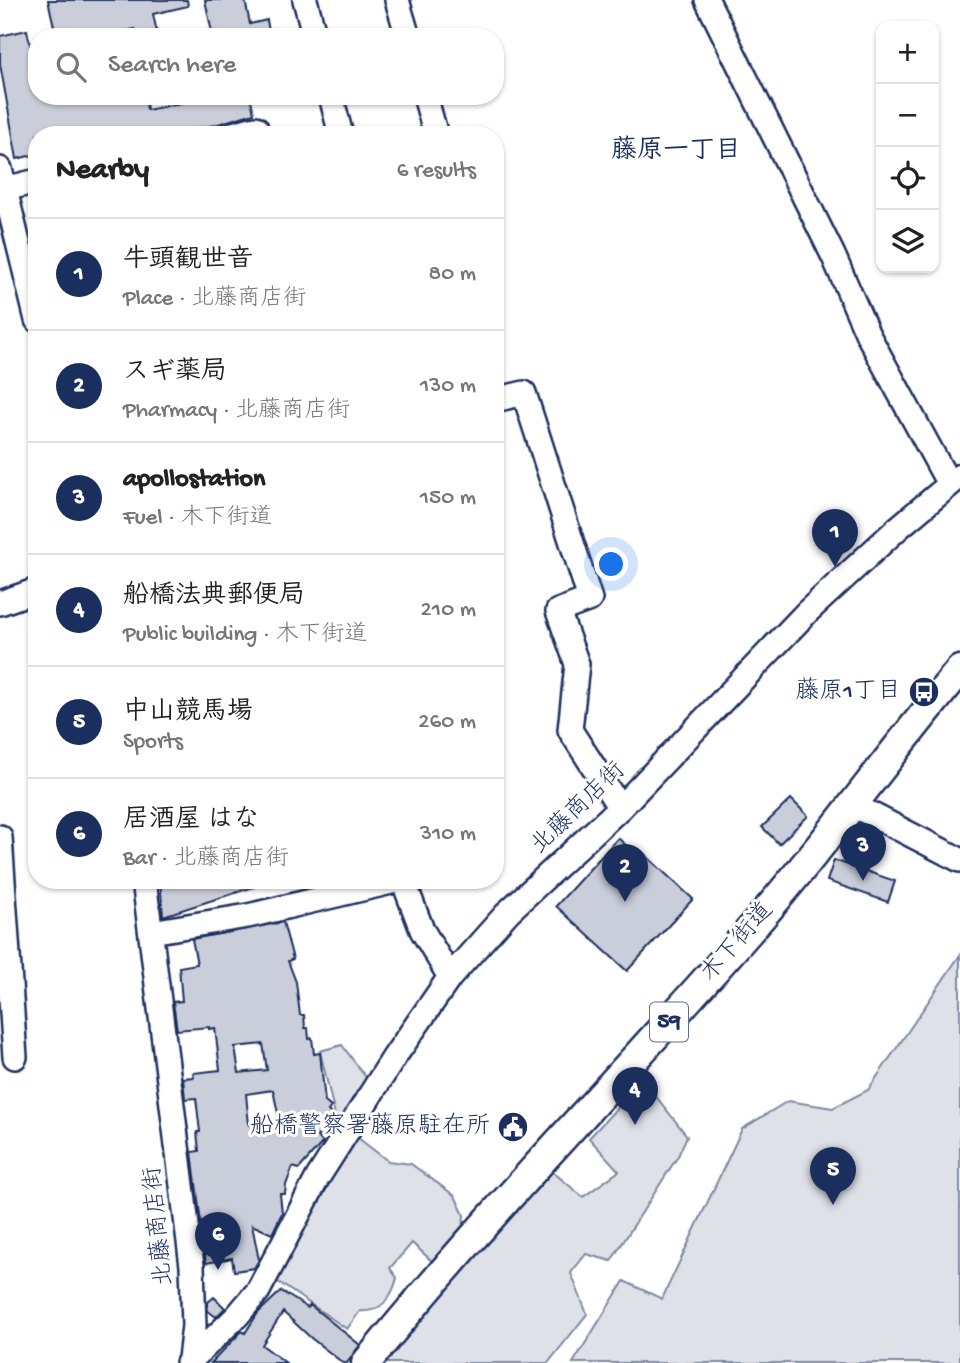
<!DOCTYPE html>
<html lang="en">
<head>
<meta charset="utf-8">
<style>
	body { margin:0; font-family:"Gochi Hand","Klee One",sans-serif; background:#f6f6f6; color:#222 }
	.controls { position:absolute; right:21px; top:21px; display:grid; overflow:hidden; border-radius:14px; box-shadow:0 2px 5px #0004 }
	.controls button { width:63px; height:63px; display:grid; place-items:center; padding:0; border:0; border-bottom:2px solid #e0e0e0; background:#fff; color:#222; font:35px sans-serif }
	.you { position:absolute; left:612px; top:565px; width:24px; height:24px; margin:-18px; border:5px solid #fff; border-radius:50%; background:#1a73e8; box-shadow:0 0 0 10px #1a73e833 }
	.badge { display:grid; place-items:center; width:46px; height:46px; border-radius:50%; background:#1b2f5e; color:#fff; font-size:23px; font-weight:700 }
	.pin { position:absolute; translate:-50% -58px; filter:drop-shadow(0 2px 4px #0008) }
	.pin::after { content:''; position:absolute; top:37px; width:24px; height:21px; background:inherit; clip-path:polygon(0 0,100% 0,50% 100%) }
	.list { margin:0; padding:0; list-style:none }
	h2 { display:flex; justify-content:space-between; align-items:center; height:91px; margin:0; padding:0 28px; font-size:30px }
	h2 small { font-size:23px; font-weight:400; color:#767676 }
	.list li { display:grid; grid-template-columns:46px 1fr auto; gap:21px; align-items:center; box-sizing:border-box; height:112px; padding:0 28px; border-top:2px solid #e0e0e0 }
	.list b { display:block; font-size:26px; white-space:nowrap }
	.list p { margin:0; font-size:23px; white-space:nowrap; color:#767676 }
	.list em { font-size:23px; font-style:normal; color:#767676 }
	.icon { flex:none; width:38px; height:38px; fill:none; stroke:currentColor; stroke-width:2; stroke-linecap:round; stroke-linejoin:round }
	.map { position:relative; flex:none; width:960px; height:1363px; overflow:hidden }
	.search { position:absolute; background:#fff; box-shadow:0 2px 5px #0004; left:28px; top:28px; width:476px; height:77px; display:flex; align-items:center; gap:18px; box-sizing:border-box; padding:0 24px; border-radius:28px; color:#767676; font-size:26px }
	.panel { position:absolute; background:#fff; box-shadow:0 2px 5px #0004; left:28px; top:126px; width:476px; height:763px; border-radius:28px }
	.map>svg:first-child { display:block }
	.green { fill:#dee1e7; stroke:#7c88a2; stroke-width:2 }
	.building { fill:#caceda; stroke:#1b2f5e; stroke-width:2; fill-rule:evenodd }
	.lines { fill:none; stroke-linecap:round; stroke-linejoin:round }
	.minor-casing { stroke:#1b2f5e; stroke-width:28 }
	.major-casing { stroke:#1b2f5e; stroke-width:33 }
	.minor { stroke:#fff; stroke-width:23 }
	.major { stroke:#fff; stroke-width:28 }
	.labels { text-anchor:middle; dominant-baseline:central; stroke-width:6; stroke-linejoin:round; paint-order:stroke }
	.shield { fill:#fff; stroke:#5f6d8e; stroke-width:2 }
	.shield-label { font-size:23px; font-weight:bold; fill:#1b2f5e }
	.poi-label { font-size:24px; fill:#1b2f5e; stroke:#fff; text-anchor:end }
	.street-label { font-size:24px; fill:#1b2f5e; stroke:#fff }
	.neighbourhood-label { font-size:26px; font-weight:bold; fill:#1b2f5e; stroke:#fff }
</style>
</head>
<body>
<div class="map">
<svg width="960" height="1363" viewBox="0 0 960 1363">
	<rect width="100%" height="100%" fill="#fff"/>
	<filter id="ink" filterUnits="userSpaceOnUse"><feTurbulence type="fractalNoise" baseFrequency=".0143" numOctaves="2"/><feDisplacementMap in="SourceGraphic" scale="14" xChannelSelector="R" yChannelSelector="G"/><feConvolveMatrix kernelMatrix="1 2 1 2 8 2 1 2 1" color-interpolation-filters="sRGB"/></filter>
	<g filter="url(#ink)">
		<path class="green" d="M960,955V1363H573L624,1281L662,1299L742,1129L788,1101L833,1108L868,1090Z
			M342,1045L367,1079L337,1124L320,1051Z
			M643,1080L687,1136L678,1156L611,1261L586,1254L571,1273L587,1314L548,1363H383L548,1168L583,1197L619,1171L589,1138Z
			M358,1138L388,1161L411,1164L455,1196L464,1215L463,1231L433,1262L412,1243L390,1268L397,1278C392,1297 381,1313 360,1311L347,1329L271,1277L350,1144Z"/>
		<path class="building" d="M48,0H187L188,6L153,14L158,37H136L135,29L98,37H74L72,28L55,31Z
			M205,0H245L250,24L267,20L270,37H213Z
			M27,30L37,78V96H145L147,110L214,96H250L254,113L215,125L162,135H37V154L17,159L0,64V36Z
			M791,799L808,816L779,844L762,827Z
			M618,838L639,857L643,853L693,899L627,971L556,906Z
			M834,860L895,881L888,902L827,881Z
			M160,880H266V883L163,916Z
			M283,922L293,959L288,961L296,982L300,1015H304L305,1028H308L309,1039L312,1038L314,1054L320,1053L325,1102L331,1107L328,1111L334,1117L317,1137L323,1142L299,1169L293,1167L286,1185L285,1194H280L282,1213L272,1234L252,1225L259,1260L254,1268L234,1271L232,1258L206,1263L192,1152L199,1151L197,1132H200L196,1098L185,1099L183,1078L194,1077L193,1073L220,1070L215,1028L209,1029V1027L177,1030L173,1002L182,1001L179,967L197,964L192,939ZM263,1044L267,1070L239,1073L235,1047ZM273,1090L279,1118L249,1125L246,1094Z
			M281,1291L308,1308L310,1305L360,1345L347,1363H343L311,1338L283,1312L262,1345L286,1363H211L242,1331L245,1333L258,1313Z
			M214,1297L225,1308L216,1317L208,1311L207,1303Z"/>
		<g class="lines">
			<g class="minor-casing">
				<path id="minor" d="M305,0L315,37
					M397,0L408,37
					M707,0L833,255L868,335L949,484
					M331,96L341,135
					M425,96L436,135
					M229,135L256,128L258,135
					M0,169L37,320
					M5,189L37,181
					M495,400L524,393L590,599L558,611L577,664L570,730L620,808
					M0,603L37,590
					M853,805L960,860
					M0,837L15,1057
					M144,880L192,1266L194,1326L190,1359
					M403,880L422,930L450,977
					M151,932L248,916L400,880
					M188,1363L237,1316L258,1291L318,1177L395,1056L450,977L509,911L620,808L807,612L898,528L960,476"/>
			</g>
			<g class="major-casing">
				<path id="major" d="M366,1363C490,1211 628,1070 757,922C828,841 890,753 960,670"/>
			</g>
			<use href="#minor" class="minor"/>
			<use href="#major" class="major"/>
		</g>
	</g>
	<defs>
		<g id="bus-disc" transform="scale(1.575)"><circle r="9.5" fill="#1b2f5e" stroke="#fff"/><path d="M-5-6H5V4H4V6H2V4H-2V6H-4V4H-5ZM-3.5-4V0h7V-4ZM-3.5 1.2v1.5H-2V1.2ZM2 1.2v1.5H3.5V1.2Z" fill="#fff"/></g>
		<g id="civic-disc" transform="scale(1.575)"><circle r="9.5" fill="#1b2f5e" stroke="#fff"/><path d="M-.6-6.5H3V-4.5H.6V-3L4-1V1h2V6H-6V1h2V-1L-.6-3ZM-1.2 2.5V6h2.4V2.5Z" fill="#fff"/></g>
	</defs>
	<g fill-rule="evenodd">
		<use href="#bus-disc" x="924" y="692"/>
		<use href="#civic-disc" x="513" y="1127"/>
	</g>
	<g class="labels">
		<rect class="shield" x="650" y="1002.5" width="38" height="39" rx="5"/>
		<g class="shield-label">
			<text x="669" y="1022">59</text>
		</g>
		<g class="poi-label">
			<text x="901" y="692">藤原1丁目</text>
			<text x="490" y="1127">船橋警察署藤原駐在所</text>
		</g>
		<g class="street-label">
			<text transform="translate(579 809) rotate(-44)">北藤商店街</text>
			<text transform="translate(738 943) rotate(-49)">木下街道</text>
			<text transform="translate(160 1226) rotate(-96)">北藤商店街</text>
		</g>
		<g class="neighbourhood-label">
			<text x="676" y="152">藤原一丁目</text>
		</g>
	</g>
</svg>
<div class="controls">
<button>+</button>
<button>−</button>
<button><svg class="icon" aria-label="locate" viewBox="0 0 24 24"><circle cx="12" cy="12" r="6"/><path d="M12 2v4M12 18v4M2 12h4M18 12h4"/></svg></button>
<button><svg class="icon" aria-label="layers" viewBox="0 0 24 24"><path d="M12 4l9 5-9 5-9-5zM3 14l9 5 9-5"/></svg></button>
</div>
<div class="you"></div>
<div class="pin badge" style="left:835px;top:567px">1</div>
<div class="pin badge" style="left:625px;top:902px">2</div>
<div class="pin badge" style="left:863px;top:881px">3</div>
<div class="pin badge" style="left:635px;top:1125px">4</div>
<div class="pin badge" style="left:833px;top:1205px">5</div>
<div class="pin badge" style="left:218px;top:1270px">6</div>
<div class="search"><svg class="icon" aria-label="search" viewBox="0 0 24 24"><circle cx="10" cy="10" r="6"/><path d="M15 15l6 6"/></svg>Search here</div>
<section class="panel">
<h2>Nearby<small>6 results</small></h2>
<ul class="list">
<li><span class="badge">1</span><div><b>牛頭観世音</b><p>Place · 北藤商店街</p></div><em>80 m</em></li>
<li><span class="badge">2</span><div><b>スギ薬局</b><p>Pharmacy · 北藤商店街</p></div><em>130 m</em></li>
<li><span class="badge">3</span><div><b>apollostation</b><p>Fuel · 木下街道</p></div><em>150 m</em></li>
<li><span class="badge">4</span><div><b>船橋法典郵便局</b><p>Public building · 木下街道</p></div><em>210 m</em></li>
<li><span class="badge">5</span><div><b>中山競馬場</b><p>Sports</p></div><em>260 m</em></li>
<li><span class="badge">6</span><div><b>居酒屋 はな</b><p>Bar · 北藤商店街</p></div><em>310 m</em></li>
</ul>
</section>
</div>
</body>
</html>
